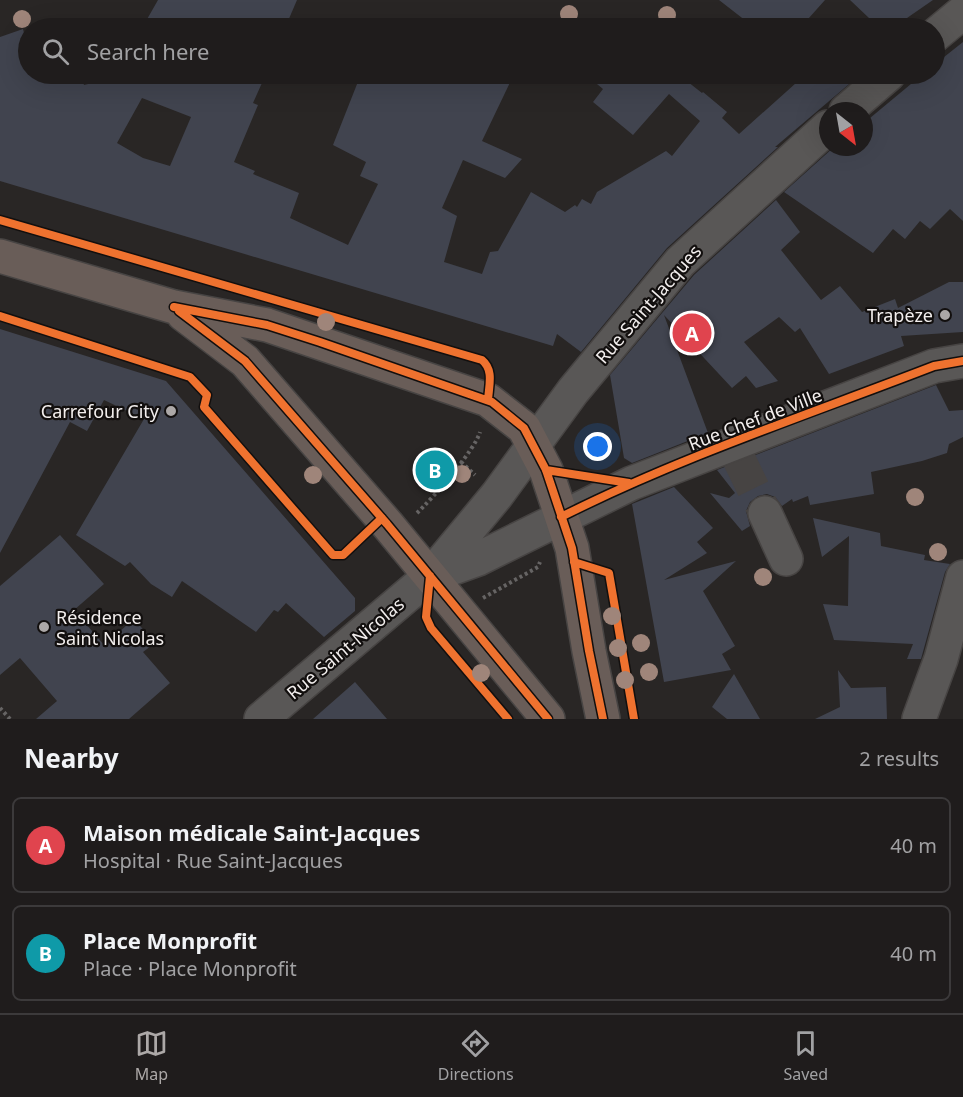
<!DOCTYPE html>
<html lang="en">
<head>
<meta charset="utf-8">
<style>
	body { margin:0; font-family:"Noto Sans",sans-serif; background:#2c2929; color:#f1f3f6 }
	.compass { position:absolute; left:819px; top:102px; width:54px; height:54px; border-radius:50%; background:#1f1c1c; box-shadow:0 6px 24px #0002; rotate:149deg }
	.you { position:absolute; left:598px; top:447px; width:21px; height:21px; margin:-15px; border:4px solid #fff; border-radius:50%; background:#1a73e8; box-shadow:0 0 0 9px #1a73e833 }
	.badge { display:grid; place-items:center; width:39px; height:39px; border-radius:50%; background:#aca8a7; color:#fff; font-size:20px; font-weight:700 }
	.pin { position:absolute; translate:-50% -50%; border:3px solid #fff; box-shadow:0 2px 6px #0006 }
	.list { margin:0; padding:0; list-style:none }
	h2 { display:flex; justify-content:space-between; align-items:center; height:78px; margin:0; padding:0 24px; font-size:26px }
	h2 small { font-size:20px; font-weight:400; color:#a1a1a3 }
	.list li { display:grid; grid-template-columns:39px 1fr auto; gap:18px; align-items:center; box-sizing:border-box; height:96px; margin:0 12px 12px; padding:0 12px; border:2px solid #3c3a3b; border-radius:9px }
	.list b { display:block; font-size:22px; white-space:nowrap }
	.list p { margin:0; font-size:20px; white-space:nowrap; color:#a1a1a3 }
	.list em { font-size:20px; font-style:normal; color:#a1a1a3 }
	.icon { flex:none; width:33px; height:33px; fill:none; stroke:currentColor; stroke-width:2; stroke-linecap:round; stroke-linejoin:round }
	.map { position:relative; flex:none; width:963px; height:719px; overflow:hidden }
	.search { position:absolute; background:#1f1c1c; box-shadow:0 6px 24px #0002; left:18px; right:18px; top:18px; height:66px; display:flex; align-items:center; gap:15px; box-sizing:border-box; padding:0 21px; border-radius:33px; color:#a1a1a3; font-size:22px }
	.sheet { height:294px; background:#1f1c1c }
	nav { display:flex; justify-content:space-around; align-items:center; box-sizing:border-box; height:84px; border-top:2px solid #3c3a3b; background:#1f1c1c; font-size:16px; color:#a1a1a3 }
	nav a { display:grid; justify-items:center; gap:3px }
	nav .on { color:#aca8a7 }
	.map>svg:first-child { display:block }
	.building { fill:#41444f; fill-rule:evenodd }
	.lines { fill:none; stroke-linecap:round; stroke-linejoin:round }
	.minor-tunnel { stroke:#474443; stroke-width:33; stroke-dasharray:33 16; stroke-linecap:butt }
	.minor-casing { stroke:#474443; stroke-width:36 }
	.major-casing { stroke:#474443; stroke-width:36 }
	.path { stroke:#666464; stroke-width:4; stroke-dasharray:3 3; stroke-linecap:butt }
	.minor { stroke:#595756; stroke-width:33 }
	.major { stroke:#695d58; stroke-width:33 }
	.cycleway-casing { stroke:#120f0e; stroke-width:11 }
	.cycleway { stroke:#ef722f; stroke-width:8 }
	.tree { fill:#9f857a }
	.poi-dot { fill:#aca8a7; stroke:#120f0e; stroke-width:2 }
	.labels { text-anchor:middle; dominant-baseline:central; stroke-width:4.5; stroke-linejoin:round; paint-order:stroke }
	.street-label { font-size:18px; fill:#f2eeed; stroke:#120f0e }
	.poi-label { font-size:18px; fill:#f2eeed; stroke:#120f0e; text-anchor:end }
</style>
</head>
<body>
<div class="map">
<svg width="963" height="719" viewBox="0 0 963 719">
	<rect width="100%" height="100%" fill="#292625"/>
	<path class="building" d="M158,0H297L285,28H142Z
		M719,0H825L800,28H755Z
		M850,0H933L907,18L898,28H857L869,18Z
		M23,29L28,49V74H81L84,85L129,74H266L253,103L258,105L234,162L255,171L253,174L299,193L290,218L348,245L378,184L360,176L366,162L333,145L361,74H514L482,141L522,159L505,178L463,160L442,208L457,216L444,262L482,274L490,252L498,251L531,192L565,212L575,205L577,207L582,199L591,204L597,192L666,151L672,156L700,121L669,94L633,135L593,102L603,89L585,74H687L683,78L702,93L703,92L727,112L722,118L739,134L806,74H861L775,147H778L667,248L581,352L557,334L553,346L0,181V37ZM142,98L191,117L170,166L143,158L117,143Z
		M963,42V221L950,209L930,229L920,221L905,239L893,229L873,253L784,192L834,147H864V123L923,74H934V65Z
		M776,200L800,232L781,250L821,300L840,286L862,312L895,299L898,308L949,282H963V332L901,336L904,346L829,374L800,328L795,332L779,317L744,342L778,381L756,388L746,376L732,388L664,315L708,433L632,463L624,458L610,375L694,275Z
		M0,329L166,381L355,598V611L324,637L286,603L278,612L274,610L256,632L182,581L172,597L151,584L130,562L125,566L76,535L144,419L104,400L87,431L70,422L0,553Z
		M936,385L949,411L963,410V437L949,444L947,453L922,461L871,472L874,494L810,505L808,496L793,502L792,499L782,506L775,497L767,494L758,496L750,502L746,511L750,526L742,531L710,493L729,498L735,493L717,470Z
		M674,487L713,528L697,542L707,553L664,580L736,561L703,591L735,646L722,654L731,670L664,682L632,504Z
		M813,518L880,533L881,546L925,555L924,560L950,564L945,572L921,659H907L913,644L834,640L823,604L848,606L849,536L822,557Z
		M60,535L104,584L74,610L104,645L134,619L155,643L143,652L170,683L129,719H36L57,701L20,658L0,675V586Z
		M838,670L851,688L886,687L887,719H815L840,707Z
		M734,674L760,719H727L712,707Z
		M355,682L387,719H313L346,690Z"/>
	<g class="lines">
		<path class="minor-tunnel" d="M739,459L765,513"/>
		<g class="minor-casing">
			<path id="minor" d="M934,36L963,12
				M846,111L889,74
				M765,513L786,559
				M431,576L478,559L632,483L934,366L963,361
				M261,719L430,576L497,495L573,391L680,262L828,127
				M919,719L941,659L963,577"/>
		</g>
		<g class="major-casing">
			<path id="major" d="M0,256L174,307L267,325L488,400L524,428L546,470L572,548L589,651L603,719
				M183,314L245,361L387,524L548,719"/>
		</g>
		<path class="path" d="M461,462L475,475
			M417,513C432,499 475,450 480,432
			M483,598L538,567L540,562
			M0,708L10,719"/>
		<use href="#minor" class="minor"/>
		<use href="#major" class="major"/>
		<g class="cycleway-casing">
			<path id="cycleway" d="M0,220L482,360C494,370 489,385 488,400
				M174,307L267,325L320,342L492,402L524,428L546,470L572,548L589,651L603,719
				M179,311L245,361L387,524L548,719
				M0,316L190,377L207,395L204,407L333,555H343L382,518
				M546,470L629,483
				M561,517C680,457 810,414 934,366L963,361
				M574,562L609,573L634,719
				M430,576L426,617L431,628L508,719"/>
		</g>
		<use href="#cycleway" class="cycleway"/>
	</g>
	<g class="tree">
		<circle cx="569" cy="14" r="9"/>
		<circle cx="667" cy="15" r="9"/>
		<circle cx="22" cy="19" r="9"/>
		<circle cx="326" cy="322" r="9"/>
		<circle cx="462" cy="474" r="9"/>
		<circle cx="313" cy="475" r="9"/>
		<circle cx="915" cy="497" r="9"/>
		<circle cx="938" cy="552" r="9"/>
		<circle cx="763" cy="577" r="9"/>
		<circle cx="612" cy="616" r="9"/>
		<circle cx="641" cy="643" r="9"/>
		<circle cx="618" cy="648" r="9"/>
		<circle cx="649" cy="672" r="9"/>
		<circle cx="481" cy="673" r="9"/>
		<circle cx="625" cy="680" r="9"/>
	</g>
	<g class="poi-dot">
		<circle cx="945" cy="315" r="6"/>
		<circle cx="171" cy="411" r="6"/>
		<circle cx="44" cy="627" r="6"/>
	</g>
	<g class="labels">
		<g class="street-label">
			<text transform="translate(648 304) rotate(-49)">Rue Saint-Jacques</text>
			<text transform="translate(755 419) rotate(-21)">Rue Chef de Ville</text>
			<text transform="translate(345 648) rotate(-40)">Rue Saint-Nicolas</text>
		</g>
		<g class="poi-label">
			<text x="933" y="315">Trapèze</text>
			<text x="159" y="411">Carrefour City</text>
			<text x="56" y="617" text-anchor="start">Résidence<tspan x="56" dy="21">Saint Nicolas</tspan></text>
		</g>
	</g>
</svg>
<svg class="compass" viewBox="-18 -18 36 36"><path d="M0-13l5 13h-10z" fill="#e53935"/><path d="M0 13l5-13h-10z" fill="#a1a1a3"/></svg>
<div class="you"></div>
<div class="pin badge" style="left:692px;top:333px;background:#e0444e">A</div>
<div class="pin badge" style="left:435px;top:470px;background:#0f9aa8">B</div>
<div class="search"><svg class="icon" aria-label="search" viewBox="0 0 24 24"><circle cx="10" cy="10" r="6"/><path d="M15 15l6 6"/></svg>Search here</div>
</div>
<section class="sheet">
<h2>Nearby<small>2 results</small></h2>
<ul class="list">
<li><span class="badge" style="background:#e0444e">A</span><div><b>Maison médicale Saint-Jacques</b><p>Hospital · Rue Saint-Jacques</p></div><em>40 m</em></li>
<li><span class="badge" style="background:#0f9aa8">B</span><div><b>Place Monprofit</b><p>Place · Place Monprofit</p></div><em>40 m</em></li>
</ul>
</section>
<nav>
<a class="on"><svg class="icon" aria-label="map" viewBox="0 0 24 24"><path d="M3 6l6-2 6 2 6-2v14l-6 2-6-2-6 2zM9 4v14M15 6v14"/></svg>Map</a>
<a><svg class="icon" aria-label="directions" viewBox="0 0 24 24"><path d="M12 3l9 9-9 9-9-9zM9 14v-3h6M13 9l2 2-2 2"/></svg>Directions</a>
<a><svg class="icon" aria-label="saved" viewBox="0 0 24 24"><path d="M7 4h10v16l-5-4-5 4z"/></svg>Saved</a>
</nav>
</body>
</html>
